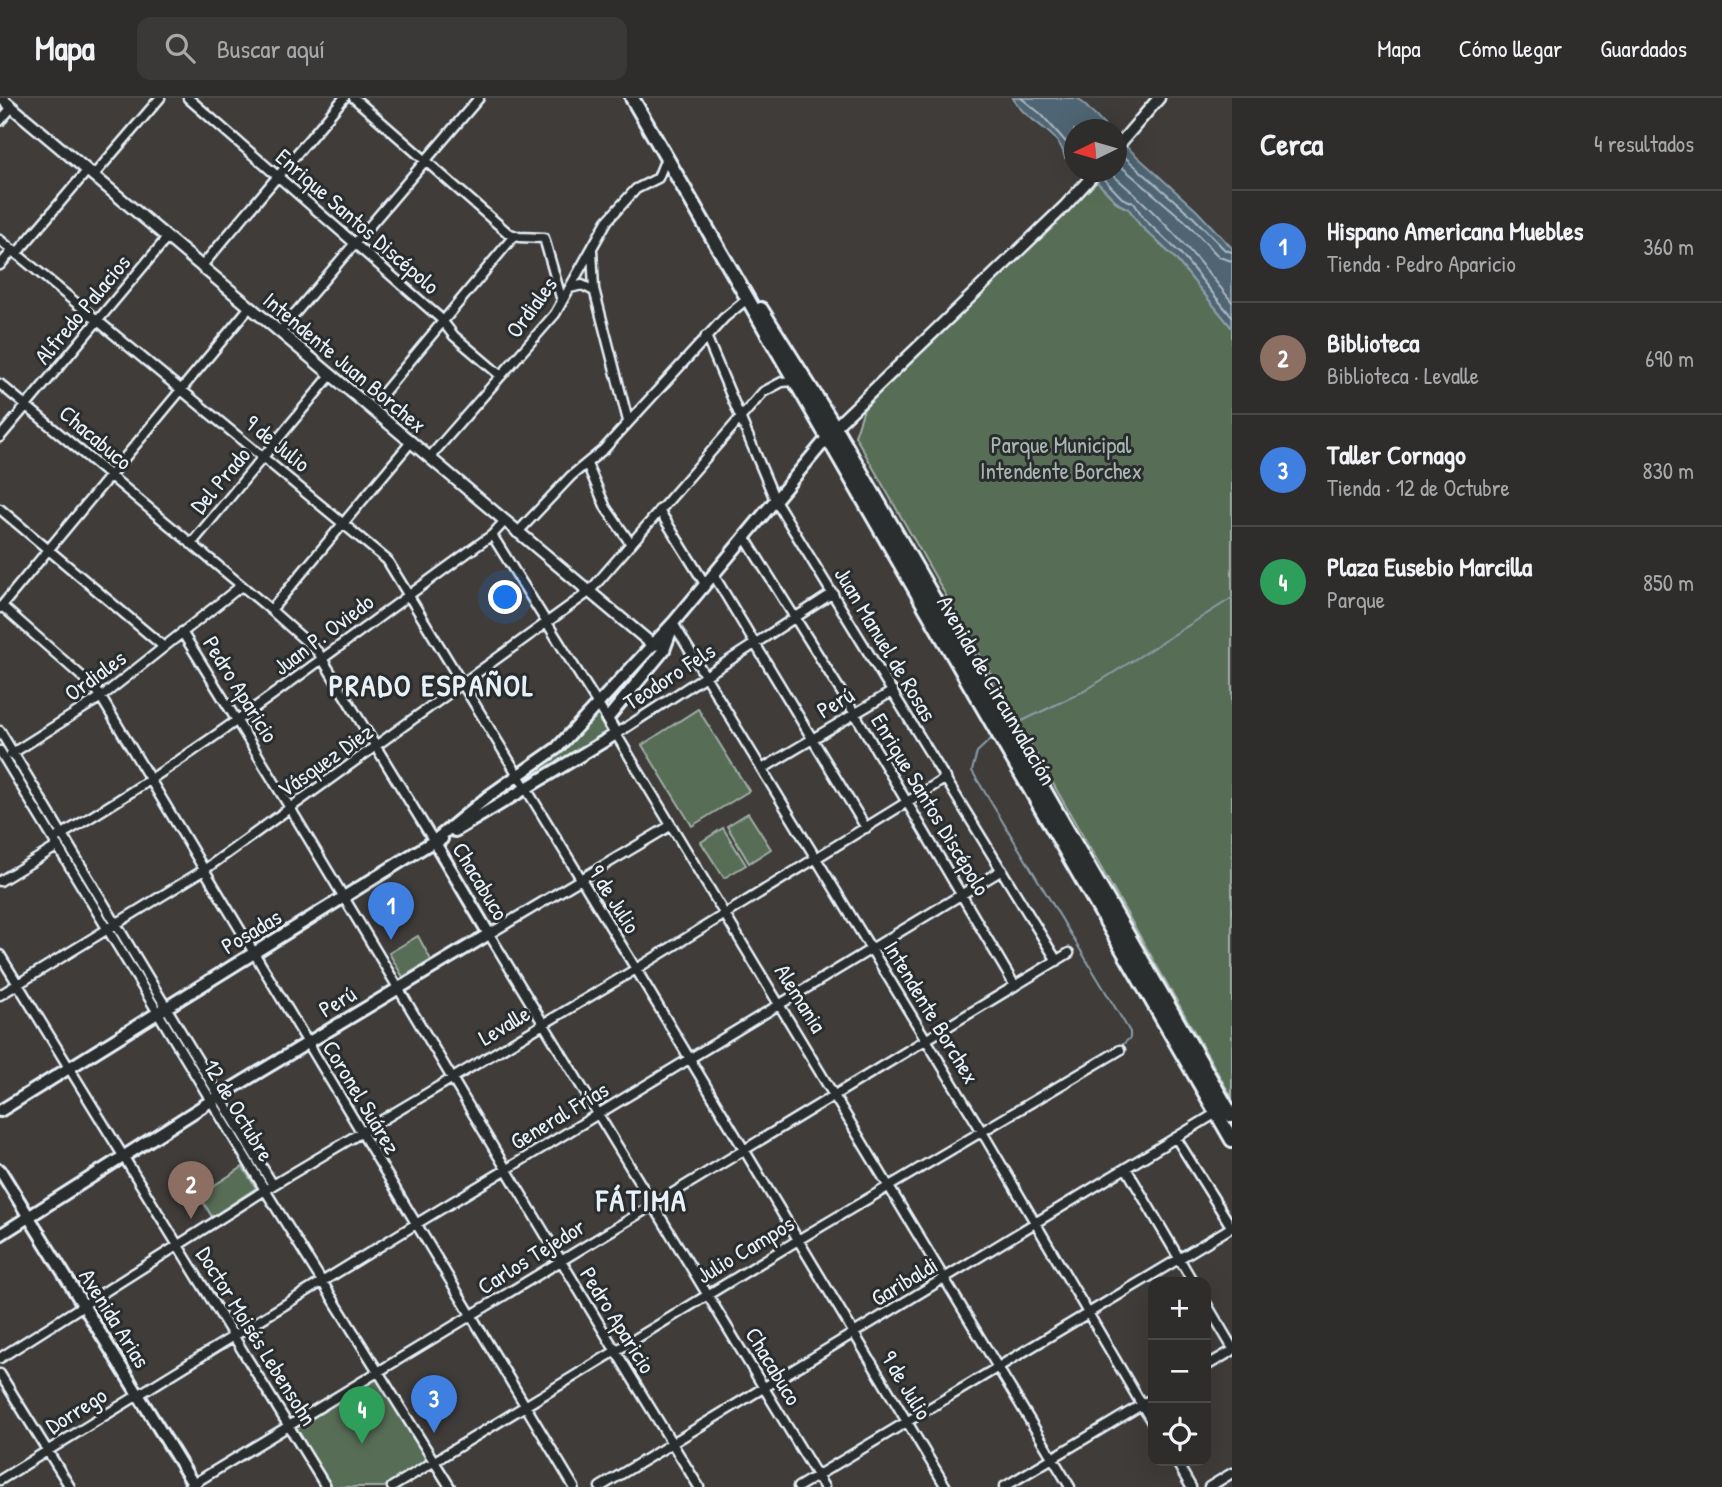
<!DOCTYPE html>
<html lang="es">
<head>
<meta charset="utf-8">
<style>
	body { margin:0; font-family:"Patrick Hand",sans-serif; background:#3b3938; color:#f1f3f6 }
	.controls { position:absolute; right:21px; bottom:21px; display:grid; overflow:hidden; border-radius:14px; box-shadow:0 7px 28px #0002 }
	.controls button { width:63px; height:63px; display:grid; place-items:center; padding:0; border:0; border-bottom:2px solid #4a4948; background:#2f2d2c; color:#f1f3f6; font:35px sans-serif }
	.compass { position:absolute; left:1064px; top:21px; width:63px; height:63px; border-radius:50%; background:#2f2d2c; box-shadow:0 7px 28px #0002; rotate:265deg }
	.you { position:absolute; left:506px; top:500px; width:24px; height:24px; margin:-18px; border:5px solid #fff; border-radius:50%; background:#1a73e8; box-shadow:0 0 0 10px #1a73e833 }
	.badge { display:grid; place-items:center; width:46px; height:46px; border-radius:50%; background:#ff9aa2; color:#fff; font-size:23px; font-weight:700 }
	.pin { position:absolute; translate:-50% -58px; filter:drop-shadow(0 2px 4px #0008) }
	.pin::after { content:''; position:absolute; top:37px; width:24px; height:21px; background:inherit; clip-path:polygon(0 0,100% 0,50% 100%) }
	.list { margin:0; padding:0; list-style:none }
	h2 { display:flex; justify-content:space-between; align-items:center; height:91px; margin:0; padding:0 28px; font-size:30px }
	h2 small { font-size:23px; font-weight:400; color:#a7a8a9 }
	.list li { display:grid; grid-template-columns:46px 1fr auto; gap:21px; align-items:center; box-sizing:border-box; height:112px; padding:0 28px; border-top:2px solid #4a4948 }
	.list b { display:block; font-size:26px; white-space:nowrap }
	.list p { margin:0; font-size:23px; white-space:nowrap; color:#a7a8a9 }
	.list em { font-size:23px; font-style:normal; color:#a7a8a9 }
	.icon { flex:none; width:38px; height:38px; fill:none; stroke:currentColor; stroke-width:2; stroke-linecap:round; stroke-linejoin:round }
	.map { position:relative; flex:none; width:1232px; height:1389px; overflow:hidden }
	header { display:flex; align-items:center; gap:42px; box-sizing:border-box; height:98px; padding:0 35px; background:#2f2d2c; border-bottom:2px solid #4a4948 }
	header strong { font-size:33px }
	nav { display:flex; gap:38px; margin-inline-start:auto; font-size:24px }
	.search { width:490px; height:63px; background:#3b3938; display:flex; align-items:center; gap:18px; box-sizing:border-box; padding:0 24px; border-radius:14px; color:#a7a8a9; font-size:26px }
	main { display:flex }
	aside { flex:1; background:#2f2d2c }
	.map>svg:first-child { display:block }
	.green { fill:#596d57; stroke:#a0afa8; stroke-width:2 }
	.water { fill:#4f6573; stroke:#8c9da8; stroke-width:2 }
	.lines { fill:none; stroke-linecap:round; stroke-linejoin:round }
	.shore { stroke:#abb9c3; stroke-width:2 }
	.stream { stroke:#8c9da8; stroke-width:2 }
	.minor-casing { stroke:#e8f1f8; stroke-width:13 }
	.tertiary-casing { stroke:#e8f1f8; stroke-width:15 }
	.secondary-casing { stroke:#e8f1f8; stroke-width:16 }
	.trunk-casing { stroke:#e8f1f8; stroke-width:18 }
	.minor { stroke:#2a2d2e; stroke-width:8 }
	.tertiary { stroke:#2a2d2e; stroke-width:10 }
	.secondary { stroke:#2a2d2e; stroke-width:10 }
	.trunk { stroke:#2a2d2e; stroke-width:12 }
	.labels { text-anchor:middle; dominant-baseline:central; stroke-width:6; stroke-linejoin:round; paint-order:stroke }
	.street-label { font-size:23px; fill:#e8f1f8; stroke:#2a2d2e }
	.park-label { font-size:23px; fill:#a8b6b0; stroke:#2a2d2e }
	.district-label { font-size:30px; font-weight:bold; letter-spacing:2px; fill:#e8f1f8; stroke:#2a2d2e }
</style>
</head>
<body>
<header>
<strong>Mapa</strong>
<div class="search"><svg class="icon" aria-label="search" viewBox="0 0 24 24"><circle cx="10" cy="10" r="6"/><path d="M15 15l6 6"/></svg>Buscar aquí</div>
<nav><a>Mapa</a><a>Cómo llegar</a><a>Guardados</a></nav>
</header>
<main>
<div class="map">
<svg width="1232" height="1389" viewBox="0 0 1232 1389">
	<rect width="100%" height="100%" fill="#3f3c3a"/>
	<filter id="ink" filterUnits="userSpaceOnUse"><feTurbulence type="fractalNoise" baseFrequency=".0143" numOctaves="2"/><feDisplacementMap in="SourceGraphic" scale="14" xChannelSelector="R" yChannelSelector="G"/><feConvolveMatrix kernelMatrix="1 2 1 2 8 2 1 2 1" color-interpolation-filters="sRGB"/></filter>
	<g filter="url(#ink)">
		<path class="green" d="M1097,84L1118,106L1129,111L1140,127L1175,160L1232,230V1000L855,338L864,311L881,293Z
			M667,546L607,621L616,636L451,735L490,697L557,650L653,547Z
			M698,611L749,693L692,728L642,647Z
			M748,715L771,751L749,765L727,728Z
			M723,730L746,767L724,780L701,744Z
			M418,838L431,862L403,879L389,855Z
			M243,1069L256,1090L212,1119L199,1097Z
			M379,1279L429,1362L384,1389H330L294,1331Z"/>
		<path class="water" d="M1013,0H1078L1108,31L1074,32V60H1065C1060,32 1024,23 1013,0Z
			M1117,40L1196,112L1232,150V230L1175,160L1140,127L1129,111L1119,106L1087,74H1116Z"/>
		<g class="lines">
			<path class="shore" d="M1021,0L1041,16L1074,53
				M1120,55L1191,117L1225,152L1232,154
				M1116,64L1185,123L1219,159L1232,163
				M1109,74C1153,110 1196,158 1232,204
				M1101,78L1122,100L1134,105L1145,122L1180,155L1232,219"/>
			<path class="stream" d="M1014,627L1086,592L1232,500
				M991,641L977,654L972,673L1130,934V940L1122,947"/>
			<g class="minor-casing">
				<path id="minor" d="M188,0L440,220L454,238L501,278
					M354,0L508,135L519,139L544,140L562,203
					M0,23L12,9
					M93,78L160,0
					M0,142L387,462L636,871L946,1389
					M592,152L594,191L628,323
					M17,155L87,73
					M0,167L13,152
					M201,169L344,0
					M570,190L582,187L594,193
					M280,233L479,0
					M706,238L775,402L1057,863
					M0,286L271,512L318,554L435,745
					M380,299L514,138
					M0,339L167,140
					M429,360L555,216L607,123L636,91L658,80L666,60
					M587,366L606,410L631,446
					M0,411L164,549
					M659,412L705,486
					M517,435L571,378L604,351L724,220L746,202
					M492,437L607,621
					M744,438L855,616L1015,888
					M191,446L331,277
					M713,476L866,730
					M833,495L616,636L1070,1389
					M2,508L96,591L574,1389
					M0,510L249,210
					M271,512L411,344
					M673,525L981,1032L1153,1326
					M182,534C359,817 523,1106 699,1389
					M0,633L273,1087
					M0,653L265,1092L450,1389
					M11,656L101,599L241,488
					M762,671L893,593
					M670,728L489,836L824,1389
					M54,741C208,652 347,540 492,437L504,424
					M0,783L58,748
					M0,857L326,1389
					M0,897L204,772L589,494L763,294L782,284L794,283
					M1176,1040L1232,1130
					M1126,1070L1193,1184
					M1206,1205L1232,1249
					M0,1260L273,1087L636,871L946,680
					M1206,1268L1232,1253
					M0,1276L70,1389
					M1176,1363L1191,1389
					M0,1382L416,1126L1002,772
					M188,1389L1069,855
					M392,1389L798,1142L1120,952
					M600,1389L1218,1014
					M798,1389L1232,1129
					M1004,1389L1153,1300
					M1209,1389L1232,1375"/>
			</g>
			<g class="tertiary-casing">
				<path id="tertiary" d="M1,0L653,547L660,546
					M1116,50L1159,0
					M835,329L1064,109L1096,74"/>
			</g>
			<g class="secondary-casing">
				<path id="secondary" d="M455,733L616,636L607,621L664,552L673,528
					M0,1013L434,743L490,697L557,650L673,525L832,334
					M0,1072L195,1389
					M0,1137L211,1003L489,836L435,745L442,741"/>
			</g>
			<g class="trunk-casing">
				<path id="trunk" d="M632,0L1232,1042
					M761,211L835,329L1232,1018"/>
			</g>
			<use href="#minor" class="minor"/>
			<use href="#tertiary" class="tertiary"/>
			<use href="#secondary" class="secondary"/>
			<use href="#trunk" class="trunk"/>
		</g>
	</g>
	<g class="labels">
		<g class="street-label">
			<text transform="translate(358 123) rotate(41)">Enrique Santos Discépolo</text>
			<text transform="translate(531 209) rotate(-54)">Ordiales</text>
			<text transform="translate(82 211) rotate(-50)">Alfredo Palacios</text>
			<text transform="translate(345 264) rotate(40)">Intendente Juan Borchex</text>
			<text transform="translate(96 339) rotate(40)">Chacabuco</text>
			<text transform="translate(278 345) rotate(39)">9 de Julio</text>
			<text transform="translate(220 382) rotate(-50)">Del Prado</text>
			<text transform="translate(323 536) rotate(-37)">Juan P. Oviedo</text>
			<text transform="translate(886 546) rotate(59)">Juan Manuel de Rosas</text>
			<text transform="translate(95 577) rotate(-36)">Ordiales</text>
			<text transform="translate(669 578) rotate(-33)">Teodoro Fels</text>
			<text transform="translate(241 591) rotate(58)">Pedro Aparicio</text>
			<text transform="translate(997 592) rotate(60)">Avenida de Circunvalación</text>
			<text transform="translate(835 604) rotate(-31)">Perú</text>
			<text transform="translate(325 662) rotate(-35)">Vásquez Diez</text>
			<text transform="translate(931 706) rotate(59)">Enrique Santos Discépolo</text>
			<text transform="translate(481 783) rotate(59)">Chacabuco</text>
			<text transform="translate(615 801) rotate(58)">9 de Julio</text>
			<text transform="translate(251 833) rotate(-31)">Posadas</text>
			<text transform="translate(801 900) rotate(58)">Alemania</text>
			<text transform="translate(337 903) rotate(-31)">Perú</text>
			<text transform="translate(932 914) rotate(59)">Intendente Borchex</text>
			<text transform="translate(504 927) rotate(-31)">Levalle</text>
			<text transform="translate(362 999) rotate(59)">Coronel Suárez</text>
			<text transform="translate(239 1012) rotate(59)">12 de Octubre</text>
			<text transform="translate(559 1017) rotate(-31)">General Frías</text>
			<text transform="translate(745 1151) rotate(-31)">Julio Campos</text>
			<text transform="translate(531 1158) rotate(-32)">Carlos Tejedor</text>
			<text transform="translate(904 1183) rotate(-31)">Garibaldi</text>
			<text transform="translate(115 1220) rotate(58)">Avenida Arias</text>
			<text transform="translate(618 1222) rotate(58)">Pedro Aparicio</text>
			<text transform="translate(257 1238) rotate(58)">Doctor Moisés Lebensohn</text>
			<text transform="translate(774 1268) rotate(59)">Chacabuco</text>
			<text transform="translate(907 1287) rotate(59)">9 de Julio</text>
			<text transform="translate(76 1312) rotate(-32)">Dorrego</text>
		</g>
		<g class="park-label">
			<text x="1061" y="346">Parque Municipal<tspan x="1061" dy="26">Intendente Borchex</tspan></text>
		</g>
		<g class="district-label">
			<text x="432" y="587">PRADO ESPAÑOL</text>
			<text x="642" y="1102">FÁTIMA</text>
		</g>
	</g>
</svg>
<div class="controls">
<button>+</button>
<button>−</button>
<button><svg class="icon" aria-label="locate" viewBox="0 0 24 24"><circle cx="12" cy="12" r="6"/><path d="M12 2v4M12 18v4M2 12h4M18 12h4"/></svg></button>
</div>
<svg class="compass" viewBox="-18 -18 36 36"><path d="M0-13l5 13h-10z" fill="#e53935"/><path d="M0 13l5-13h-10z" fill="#a7a8a9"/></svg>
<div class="you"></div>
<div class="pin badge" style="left:391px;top:842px;background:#3f7fe0">1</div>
<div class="pin badge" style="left:191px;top:1121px;background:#8d6e63">2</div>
<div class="pin badge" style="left:434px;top:1335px;background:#3f7fe0">3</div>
<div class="pin badge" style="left:362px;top:1346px;background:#2e9e5b">4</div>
</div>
<aside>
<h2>Cerca<small>4 resultados</small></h2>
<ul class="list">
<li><span class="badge" style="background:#3f7fe0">1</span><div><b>Hispano Americana Muebles</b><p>Tienda · Pedro Aparicio</p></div><em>360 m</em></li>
<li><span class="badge" style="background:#8d6e63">2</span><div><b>Biblioteca</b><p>Biblioteca · Levalle</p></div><em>690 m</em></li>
<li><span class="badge" style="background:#3f7fe0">3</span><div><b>Taller Cornago</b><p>Tienda · 12 de Octubre</p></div><em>830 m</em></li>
<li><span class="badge" style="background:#2e9e5b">4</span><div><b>Plaza Eusebio Marcilla</b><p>Parque</p></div><em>850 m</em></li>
</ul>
</aside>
</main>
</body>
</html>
